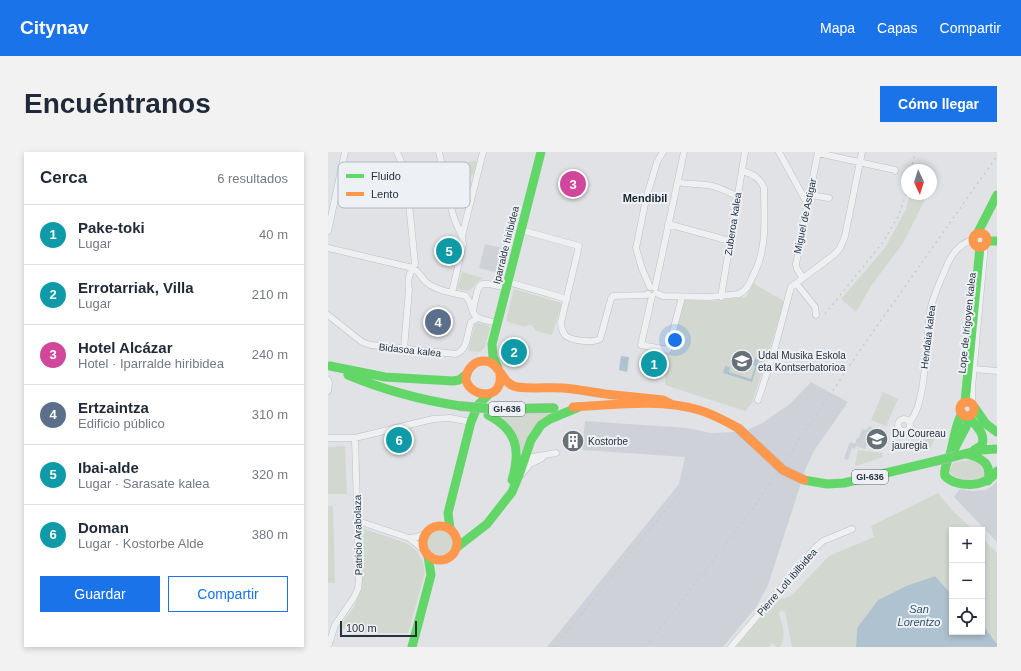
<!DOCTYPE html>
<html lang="es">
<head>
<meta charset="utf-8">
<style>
	body { margin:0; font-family:Helvetica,sans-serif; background:#f2f2f3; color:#1f2937 }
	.controls { position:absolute; right:12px; bottom:12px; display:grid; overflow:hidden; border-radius:0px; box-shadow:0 2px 6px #0003 }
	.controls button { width:36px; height:36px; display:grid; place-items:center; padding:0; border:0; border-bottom:1px solid #e0e1e3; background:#fff; color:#1f2937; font:20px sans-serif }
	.compass { position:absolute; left:573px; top:12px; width:36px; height:36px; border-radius:50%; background:#fff; box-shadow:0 2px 6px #0003; rotate:176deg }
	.scale { position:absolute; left:12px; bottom:10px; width:77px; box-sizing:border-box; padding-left:4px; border:2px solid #28323d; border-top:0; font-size:11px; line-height:14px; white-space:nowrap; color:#28323d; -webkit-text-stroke:3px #edf1f5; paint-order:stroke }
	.you { position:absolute; left:347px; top:188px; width:14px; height:14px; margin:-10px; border:3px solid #fff; border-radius:50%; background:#1a73e8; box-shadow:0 0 0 6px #1a73e833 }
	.badge { display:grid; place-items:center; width:26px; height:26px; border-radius:50%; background:#1a73e8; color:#fff; font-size:13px; font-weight:700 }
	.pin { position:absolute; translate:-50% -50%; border:2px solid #fff; box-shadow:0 1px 4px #0006 }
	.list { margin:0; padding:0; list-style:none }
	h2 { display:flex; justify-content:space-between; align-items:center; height:52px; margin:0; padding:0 16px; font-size:17px }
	h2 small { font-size:13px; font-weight:400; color:#747a83 }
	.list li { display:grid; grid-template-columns:26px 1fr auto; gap:12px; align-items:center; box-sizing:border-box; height:60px; padding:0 16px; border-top:1px solid #e0e1e3 }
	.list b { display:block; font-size:15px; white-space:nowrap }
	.list p { margin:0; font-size:13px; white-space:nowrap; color:#747a83 }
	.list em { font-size:13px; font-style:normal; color:#747a83 }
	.actions { display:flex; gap:8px; padding:12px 16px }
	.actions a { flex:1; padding:9px 0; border:1px solid #1a73e8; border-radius:0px; text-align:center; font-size:14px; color:#1a73e8 }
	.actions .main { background:#1a73e8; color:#fff }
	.icon { flex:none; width:22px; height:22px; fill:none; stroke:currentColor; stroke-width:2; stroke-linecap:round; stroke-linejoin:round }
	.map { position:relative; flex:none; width:669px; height:495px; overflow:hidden; border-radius:0px }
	header { display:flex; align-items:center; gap:24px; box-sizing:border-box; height:56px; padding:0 20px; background:#1a73e8; color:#fff }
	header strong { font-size:19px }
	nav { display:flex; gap:22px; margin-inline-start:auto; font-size:14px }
	.intro { display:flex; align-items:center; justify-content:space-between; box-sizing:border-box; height:96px; padding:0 24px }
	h1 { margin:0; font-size:28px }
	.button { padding:10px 18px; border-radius:0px; background:#1a73e8; color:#fff; font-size:14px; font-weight:700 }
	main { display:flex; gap:24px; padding:0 24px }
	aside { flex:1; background:#fff; border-radius:0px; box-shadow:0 2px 6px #0003 }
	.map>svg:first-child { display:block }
	.built { fill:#ced2d8 }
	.green { fill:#d2d8d0 }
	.water { fill:#afc2cf }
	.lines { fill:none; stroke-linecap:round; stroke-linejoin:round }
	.street-casing { stroke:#bec0c3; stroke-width:7 }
	.street { stroke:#eff0f1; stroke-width:6 }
	.fast { stroke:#63d668; stroke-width:9 }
	.slow { stroke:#ff974d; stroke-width:9 }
	.rail { stroke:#c8cbcd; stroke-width:1.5; stroke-dasharray:2 4; stroke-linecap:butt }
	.fast-bridge-casing { stroke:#bcbfc3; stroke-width:10; stroke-linecap:butt }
	.slow-bridge-casing { stroke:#bcbfc3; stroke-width:10; stroke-linecap:butt }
	.fast-bridge { stroke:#63d668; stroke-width:9 }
	.slow-bridge { stroke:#ff974d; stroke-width:9 }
	.labels { text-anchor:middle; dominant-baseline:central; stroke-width:4; stroke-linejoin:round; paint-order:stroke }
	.shield { fill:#edf1f5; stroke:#636b74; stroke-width:1 }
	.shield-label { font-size:9px; font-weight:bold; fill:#28323d }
	.street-label { font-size:10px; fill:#28323d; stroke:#edf1f5 }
	.poi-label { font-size:10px; fill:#28323d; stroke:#edf1f5; text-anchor:start }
	.neighbourhood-label { font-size:11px; font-weight:bold; fill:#1a232e; stroke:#edf1f5 }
	.water-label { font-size:11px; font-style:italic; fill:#34556f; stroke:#edf1f5 }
	.key { fill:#edf1f5; stroke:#b2b8be; stroke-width:1 }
	.key-label { font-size:11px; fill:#28323d }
</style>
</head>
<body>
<header>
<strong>Citynav</strong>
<nav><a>Mapa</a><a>Capas</a><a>Compartir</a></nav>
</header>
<div class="intro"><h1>Encuéntranos</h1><a class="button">Cómo llegar</a></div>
<main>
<aside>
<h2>Cerca<small>6 resultados</small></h2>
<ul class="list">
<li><span class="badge" style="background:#0f9aa8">1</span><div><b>Pake-toki</b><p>Lugar</p></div><em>40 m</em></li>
<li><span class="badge" style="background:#0f9aa8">2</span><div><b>Errotarriak, Villa</b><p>Lugar</p></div><em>210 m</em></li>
<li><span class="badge" style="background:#d1479c">3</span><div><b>Hotel Alcázar</b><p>Hotel · Iparralde hiribidea</p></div><em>240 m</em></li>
<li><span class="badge" style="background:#5c6f8a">4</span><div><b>Ertzaintza</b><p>Edificio público</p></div><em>310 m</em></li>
<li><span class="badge" style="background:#0f9aa8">5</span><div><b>Ibai-alde</b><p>Lugar · Sarasate kalea</p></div><em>320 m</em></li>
<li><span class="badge" style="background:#0f9aa8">6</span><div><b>Doman</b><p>Lugar · Kostorbe Alde</p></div><em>380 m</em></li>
</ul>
<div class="actions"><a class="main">Guardar</a><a>Compartir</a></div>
</aside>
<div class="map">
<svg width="669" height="495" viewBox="0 0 669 495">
	<rect width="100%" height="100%" fill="#e0e2e5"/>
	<path class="built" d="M157,92L174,96L181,100L175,122L151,116Z
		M483,230L520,250L486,299L478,316L440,433L429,454L395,495H219L351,332L357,305L254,298L257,269L359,276L383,281L404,280L420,278L436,270L463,251Z
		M541,274L549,278L550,276L560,280L554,295L540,290L537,297L528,294L527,297L524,296L520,308L516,307L521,292L523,290L527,292L529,286H531L534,277L539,278Z
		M669,329V390L626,345L632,337L644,339L658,338L664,334Z"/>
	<path class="green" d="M149,9L145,23L122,27L119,12Z
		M582,42H600L575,91L543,134L528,160L513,147L557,96L578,57Z
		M134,120L155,126C142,133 148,142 129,137Z
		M426,131L433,136L456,149L451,167L424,251L417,259L337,233L338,200L355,148L382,149L418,145Z
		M186,137L234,151L224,183L208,179L205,174L201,173L197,175L178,169Z
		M150,171L160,173L162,176L157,195L152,200L140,199L147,172Z
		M555,240L570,247L558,274L543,268Z
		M229,260L192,301L162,261Z
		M601,276L610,280L602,297L593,293Z
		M17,294L19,342H0V295Z
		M530,298L555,301V305L528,314L527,312Z
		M645,307C653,311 660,316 656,326C645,330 631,329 622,321V317L625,311Z
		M610,341L624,358L645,378H624V443L607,424L578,434L550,448L529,476L528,495H464L457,460L453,458L451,461C454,473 459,483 452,495H449L444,491L441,495H408L446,449L463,444L501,404L546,385L543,374Z
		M0,354H5L7,431H0Z
		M33,376L78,391L89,399L95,410L97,421L80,481H44L10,476L26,455L34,434Z
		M99 390a13 13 0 1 1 26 0a13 13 0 1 1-26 0Z
		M654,386L669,401V492L654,472Z"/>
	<path class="water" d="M293,204L301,205L299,220L291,218Z
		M427,206L431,208L424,230L395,221L397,214L402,215L401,220L423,227L427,214L425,213Z
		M607,424L624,443V480H654V472L669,492V495H528L529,476L550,448L578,434Z"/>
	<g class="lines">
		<g class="street-casing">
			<path id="street" d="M69,0L76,17L79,31L87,112C82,120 79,127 81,137L76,197
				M111,0L124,59L127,69L134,84L135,92L124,141
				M451,0L480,53
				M490,1L567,18V19
				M350,30C360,33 369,31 379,33C390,34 399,40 409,44
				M482,43L501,46
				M340,72L402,89
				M193,78L251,94L233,170C233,174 234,179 237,183C243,189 265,191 272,187L283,147L285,144L318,143L320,142
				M0,79L17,0
				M134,84L155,0
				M0,96L85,116C90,119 93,125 98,130C109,139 125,141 138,144
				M475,126L469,117L468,112L490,0
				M180,130L239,147
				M468,131L487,155L488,163
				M322,135L314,117L308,96L318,47L329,10L335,0
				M327,136L356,0
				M328,141L335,144L382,145L411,142C418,139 421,133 424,126C440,97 436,68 436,36C432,26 425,22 414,19
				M138,144C144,152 142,154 146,162C149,168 163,169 170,171
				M324,144L313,193L340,198L354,145
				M393,145L417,0
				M145,158C152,127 148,129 179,136
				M0,163L34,190L43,193L128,202C140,198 139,181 143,170L150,166
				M646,217L669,219
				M0,228L1,231L0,239
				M430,248L446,199L463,135L507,102L512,96L517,84L534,0
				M644,252V235L657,93
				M570 273a6 6 0 1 1 12 0a6 6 0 1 1-12 0Z
				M581,270C599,255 598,180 603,155C606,142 612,130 617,118C622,105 631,91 645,88
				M0,286H27L105,267L122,266L143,270
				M194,308L199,306L228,301
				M194,322L202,312L214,306
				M30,369L81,386L96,398
				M81,386L89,385L96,382
				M0,495L7,473L25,447L30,437L31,427L27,286
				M403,495L487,396L495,389L524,377"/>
		</g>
		<use href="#street" class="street"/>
		<path class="fast" d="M649,82L669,43
			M659,89H669
			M164,192L213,0
			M164,192L165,205L170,216
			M2,214L57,225L125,229L131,228L139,222
			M20,223C56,238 93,248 132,254
			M637,250L652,95
			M647,256L658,272L669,280
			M634,261C627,274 626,288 622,302C620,310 615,316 617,324C630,337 660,335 669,319
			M160,263C189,278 193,298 184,328
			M641,264C647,274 658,281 654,293L646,298
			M627,296L640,271V264
			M638,302C654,306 664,311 660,329
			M628,304L653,298L669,297
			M476,328L499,332L516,331L608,309
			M122,377L120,361L143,270L150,253L161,242
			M128,396L159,372L184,340L191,323L203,288L213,273L222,267L251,255
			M84,495L103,423L100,404"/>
		<path class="slow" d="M645 88a7 7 0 1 1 14 0a7 7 0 1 1-14 0Z
			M172,221C172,225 173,230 171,233C166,247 145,243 139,231C135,222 144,210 154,209C172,207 173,233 189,235C204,237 220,235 235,236C249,237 263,240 277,242C296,244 316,246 335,248L343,252
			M632 257a7 7 0 1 1 14 0a7 7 0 1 1-14 0Z
			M245,255C286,253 331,246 371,258C385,262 397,269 410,276
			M95 391a17 17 0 1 1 34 0a17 17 0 1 1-34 0Z"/>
		<path class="rail" d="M583,18L587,0
			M497,162L555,90L571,63L579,38
			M226,495L357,334
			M317,495L350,454L425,356L535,194L669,4"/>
		<g class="fast-bridge-casing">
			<path id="fast-bridge" d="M132,254L167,257L226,256
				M608,309L628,304"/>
		</g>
		<g class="slow-bridge-casing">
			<path id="slow-bridge" d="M410,276L455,318L476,328"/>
		</g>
		<use href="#fast-bridge" class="fast-bridge"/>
		<use href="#slow-bridge" class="slow-bridge"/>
	</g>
	<defs>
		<g id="university-disc" transform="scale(1.15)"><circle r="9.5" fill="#687078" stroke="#edf1f5"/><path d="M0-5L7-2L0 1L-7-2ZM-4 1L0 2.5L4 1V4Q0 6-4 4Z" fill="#fff"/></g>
		<g id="building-disc" transform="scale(1.15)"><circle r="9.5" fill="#687078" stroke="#edf1f5"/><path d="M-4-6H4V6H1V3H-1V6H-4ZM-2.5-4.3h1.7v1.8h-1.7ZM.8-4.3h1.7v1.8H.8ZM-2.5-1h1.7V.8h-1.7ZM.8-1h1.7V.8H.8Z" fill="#fff"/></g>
	</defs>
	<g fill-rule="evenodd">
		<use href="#university-disc" x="414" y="209"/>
		<use href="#university-disc" x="549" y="287"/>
		<use href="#building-disc" x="245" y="289"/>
	</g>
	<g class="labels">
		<g class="shield">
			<rect x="161" y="250" width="36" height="14" rx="3"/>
			<rect x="524" y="318" width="36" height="14" rx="3"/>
		</g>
		<g class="shield-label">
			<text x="179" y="257">GI-636</text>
			<text x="542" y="325">GI-636</text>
		</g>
		<g class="street-label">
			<text transform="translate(477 64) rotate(-78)">Miguel de Astigar</text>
			<text transform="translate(405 72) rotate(-81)">Zuberoa kalea</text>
			<text transform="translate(178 93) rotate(-76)">Iparralde hiribidea</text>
			<text transform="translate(639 171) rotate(-84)">Lope de Irigoyen kalea</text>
			<text transform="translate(600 185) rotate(-83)">Hendaia kalea</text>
			<text transform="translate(82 198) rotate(6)">Bidasoa kalea</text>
			<text transform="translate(30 383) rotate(-91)">Patricio Arabolaza</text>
			<text transform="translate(459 430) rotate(-49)">Pierre Loti ibilbidea</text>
		</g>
		<g class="poi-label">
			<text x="430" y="203">Udal Musika Eskola<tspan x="430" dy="12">eta Kontserbatorioa</tspan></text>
			<text x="564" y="281">Du Coureau<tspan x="564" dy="12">jauregia</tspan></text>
			<text x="260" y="289">Kostorbe</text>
		</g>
		<g class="neighbourhood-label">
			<text x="317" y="46">Mendibil</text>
		</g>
		<g class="water-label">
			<text x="591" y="457">San<tspan x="591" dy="13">Lorentzo</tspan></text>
		</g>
	</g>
	<rect x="10" y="10" width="132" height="46" rx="6" class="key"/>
	<rect x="18" y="22" width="18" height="4" fill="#63d668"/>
	<rect x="18" y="40" width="18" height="4" fill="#ff974d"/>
	<g class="key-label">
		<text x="43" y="28">Fluido</text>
		<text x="43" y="46">Lento</text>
	</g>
</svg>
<div class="controls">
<button>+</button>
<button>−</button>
<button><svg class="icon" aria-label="locate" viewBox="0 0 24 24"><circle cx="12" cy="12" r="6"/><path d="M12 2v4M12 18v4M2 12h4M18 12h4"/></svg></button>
</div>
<svg class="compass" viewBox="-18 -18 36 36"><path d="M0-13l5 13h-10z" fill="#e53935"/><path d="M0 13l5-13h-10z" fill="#747a83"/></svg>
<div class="scale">100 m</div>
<div class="you"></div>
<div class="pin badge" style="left:326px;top:212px;background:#0f9aa8">1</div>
<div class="pin badge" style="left:186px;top:200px;background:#0f9aa8">2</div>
<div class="pin badge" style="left:245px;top:32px;background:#d1479c">3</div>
<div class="pin badge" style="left:110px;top:170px;background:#5c6f8a">4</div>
<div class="pin badge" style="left:121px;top:99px;background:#0f9aa8">5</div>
<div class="pin badge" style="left:71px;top:288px;background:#0f9aa8">6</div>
</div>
</main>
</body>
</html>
